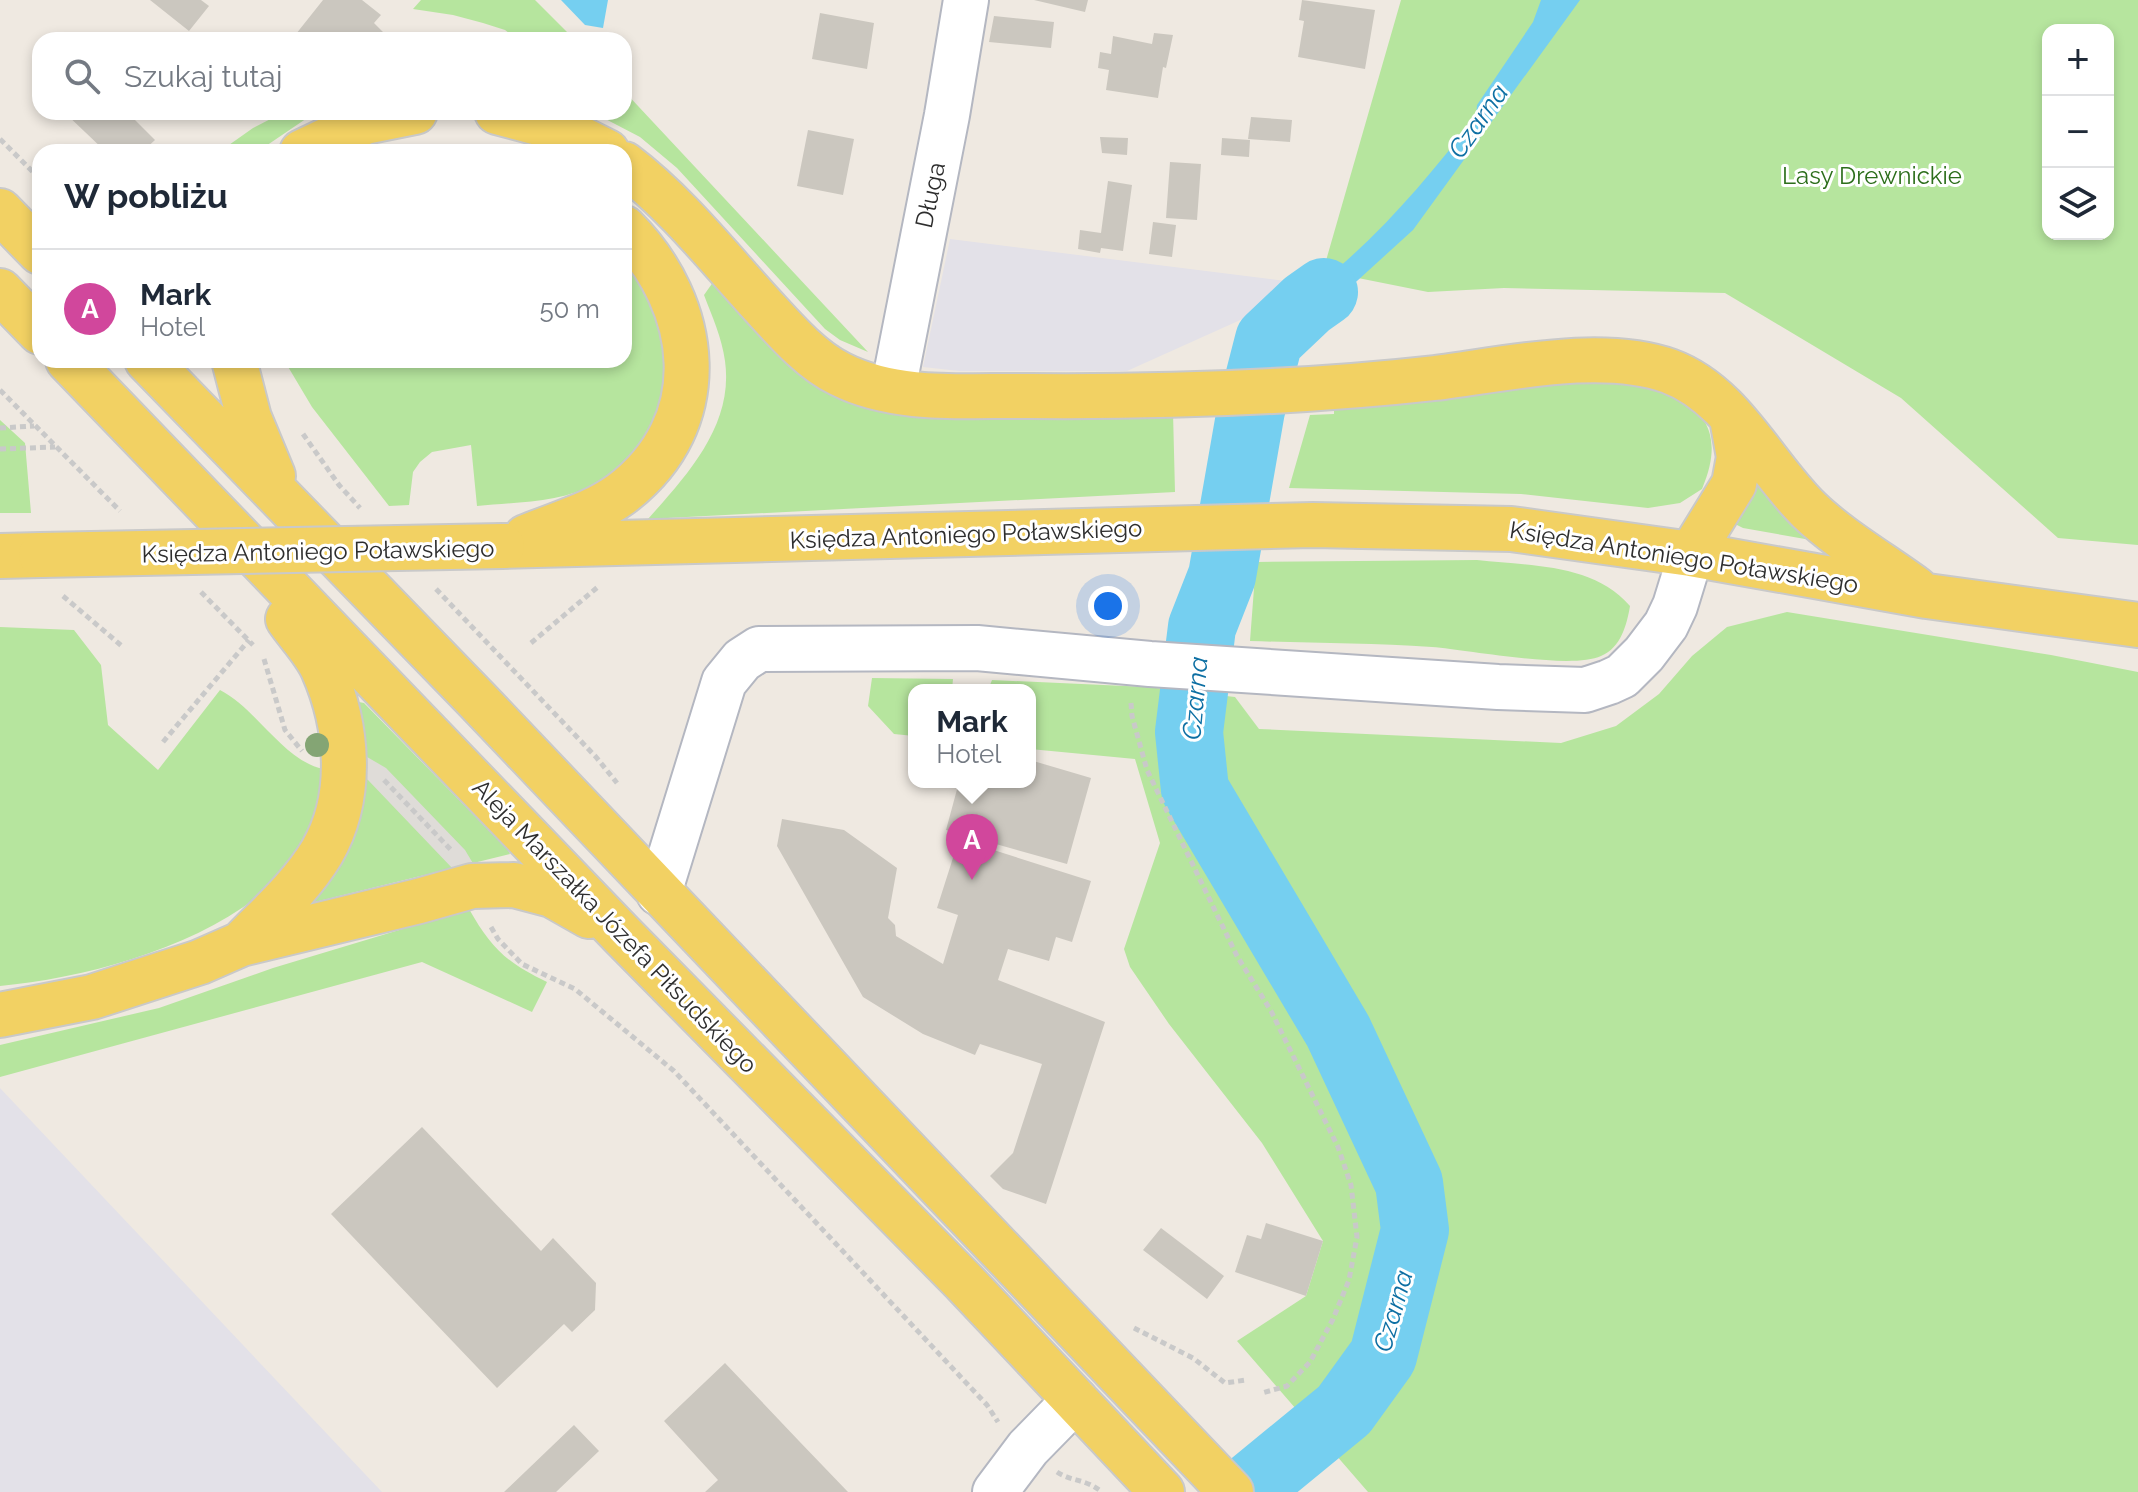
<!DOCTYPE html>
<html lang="pl">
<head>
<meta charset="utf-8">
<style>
	body { margin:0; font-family:Raleway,sans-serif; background:#f6f6f7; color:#1f2937 }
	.controls { position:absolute; right:24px; top:24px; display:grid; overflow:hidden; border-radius:16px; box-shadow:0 4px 12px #0003 }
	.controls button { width:72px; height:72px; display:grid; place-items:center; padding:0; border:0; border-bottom:2px solid #e0e1e3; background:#fff; color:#1f2937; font:40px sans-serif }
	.you { position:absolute; left:1108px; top:606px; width:28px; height:28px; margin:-20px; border:6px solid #fff; border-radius:50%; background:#1a73e8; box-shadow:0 0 0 12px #1a73e833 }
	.badge { display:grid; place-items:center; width:52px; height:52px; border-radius:50%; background:#0f766e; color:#fff; font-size:26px; font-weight:700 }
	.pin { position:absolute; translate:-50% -66px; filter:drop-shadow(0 2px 4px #0008) }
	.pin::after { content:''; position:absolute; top:42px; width:28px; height:24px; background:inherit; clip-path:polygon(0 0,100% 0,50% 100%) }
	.popup { position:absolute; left:908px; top:684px; width:128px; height:104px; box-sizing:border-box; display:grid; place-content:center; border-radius:16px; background:#fff; filter:drop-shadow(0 2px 6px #0005); font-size:26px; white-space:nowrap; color:#747a83 }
	.popup b { font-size:30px; color:#1f2937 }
	.popup::after { content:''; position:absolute; left:50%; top:100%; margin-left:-16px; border:16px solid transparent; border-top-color:#fff }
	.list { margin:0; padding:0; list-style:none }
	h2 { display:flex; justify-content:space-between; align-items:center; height:104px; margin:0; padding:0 32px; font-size:34px }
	h2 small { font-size:26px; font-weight:400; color:#747a83 }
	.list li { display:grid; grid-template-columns:52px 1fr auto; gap:24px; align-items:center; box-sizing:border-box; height:120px; padding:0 32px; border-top:2px solid #e0e1e3 }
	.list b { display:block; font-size:30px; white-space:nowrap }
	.list p { margin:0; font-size:26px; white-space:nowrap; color:#747a83 }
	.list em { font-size:26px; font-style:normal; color:#747a83 }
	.icon { flex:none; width:44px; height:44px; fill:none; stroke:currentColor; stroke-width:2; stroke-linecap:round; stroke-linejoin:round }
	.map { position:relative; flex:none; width:2138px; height:1492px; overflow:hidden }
	.search { position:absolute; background:#fff; box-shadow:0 4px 12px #0003; left:32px; top:32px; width:600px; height:88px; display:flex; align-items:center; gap:20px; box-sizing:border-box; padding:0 28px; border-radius:24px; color:#747a83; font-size:30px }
	.panel { position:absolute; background:#fff; box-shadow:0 4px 12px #0003; left:32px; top:144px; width:600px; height:224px; border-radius:24px }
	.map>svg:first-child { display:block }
	.industrial { fill:#e3e1e8 }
	.green { fill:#b6e59e; fill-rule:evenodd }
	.plaza { fill:#dfdcd8 }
	.water { fill:#75cff0 }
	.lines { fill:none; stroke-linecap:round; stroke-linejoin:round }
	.river { stroke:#75cff0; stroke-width:68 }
	.building { fill:#cbc7bf }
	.minor-casing { stroke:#b4b7c1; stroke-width:48 }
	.major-casing { stroke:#c9c9c9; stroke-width:48 }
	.path { stroke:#c9c9c9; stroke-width:5; stroke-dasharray:6 4; stroke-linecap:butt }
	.minor { stroke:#fff; stroke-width:44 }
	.major { stroke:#f2d163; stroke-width:44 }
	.major-bridge-casing { stroke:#c9c9c9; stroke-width:48; stroke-linecap:butt }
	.major-bridge { stroke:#f2d163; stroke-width:44 }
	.tree { fill:#84a574 }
	.labels { text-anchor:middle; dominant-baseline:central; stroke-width:6; stroke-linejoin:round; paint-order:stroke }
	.park-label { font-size:24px; fill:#2c6e1b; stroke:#fff }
	.street-label { font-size:24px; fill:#2e2e2e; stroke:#fff }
	.water-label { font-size:26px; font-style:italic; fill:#0d6fa3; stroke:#fff }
</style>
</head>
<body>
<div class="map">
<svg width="2138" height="1492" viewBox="0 0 2138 1492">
	<rect width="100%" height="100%" fill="#efe9e1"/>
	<path class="industrial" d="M950,239L1318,285L1127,371H959L923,367Z
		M0,1088L382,1492H0Z"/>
	<path class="green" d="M421,0H535L575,40H518L505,30L483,23L453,15L413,9Z
		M1401,0H2138V545L2058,538L1901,398L1725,293L1504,288L1428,292L1323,271ZM2048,30H2108V234H2048Z
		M624,91L868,352L840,340L825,329L677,168L640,137L592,112H624Z
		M284,112H316L257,152H219L253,128Z
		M624,260C635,275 646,291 653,307C682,369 657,449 597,483C562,503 516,502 477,506L471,445L432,452L420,462L413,472L409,505L389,506L312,407L284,360H624Z
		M716,278L784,352L1173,412L1175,492L648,519C687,475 734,425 725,361C722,338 712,316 704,295Z
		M1595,381C1663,386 1739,402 1702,489L1680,503L1648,508L1521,494L1289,488L1310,415L1334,414V400Z
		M0,420L25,443L31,513H0Z
		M1757,482L1822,542L1743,528L1735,524Z
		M1477,560C1530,566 1593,563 1630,606C1627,624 1621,648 1601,656C1571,670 1470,650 1432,647C1372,643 1310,643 1250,641L1256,562Z
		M1787,612L2051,655L2138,672V1492H1368L1237,1341L1306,1296L1323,1241L1262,1143L1169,1024L1130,967L1124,949L1160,843L1135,759L1030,749V690H988L992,680L1147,687L1235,697L1259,729L1561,743L1616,726L1659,694L1692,656L1727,627Z
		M0,627L74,630L101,665L108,725L158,770L220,690C257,709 283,760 323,769C319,807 308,848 281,876C216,943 90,978 0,986Z
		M872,678L953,679L952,690H914V736L894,734L868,706Z
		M359,702L364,703L508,850L510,854L315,902L313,899Z
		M469,909C491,948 507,963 547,982L532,1012L422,962L0,1077V1045L159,1008L273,968Z"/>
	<path class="plaza" d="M362,754L386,768L465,850L474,865L453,869L368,780L361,776Z"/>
	<path class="water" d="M561,0H608L603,28L585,25Z
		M1541,0H1580L1413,230L1346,291L1298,324L1273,360L1248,362C1252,329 1292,305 1316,286C1378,238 1428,178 1476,116L1477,105L1533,22Z"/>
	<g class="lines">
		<path class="river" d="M1244,1492L1344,1410L1383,1356L1415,1230L1409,1183L1338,1031L1195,790L1189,732L1202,627L1222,576L1251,410L1269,340L1307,304L1324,292"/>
	</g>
	<path class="building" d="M150,0H201L209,6L189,31Z
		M323,0H362L381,15L374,23L383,32L377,40H369L363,36L360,40H303L296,34Z
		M1034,0H1088L1085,12Z
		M1302,0L1375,10L1365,69L1298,57L1304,21L1299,20Z
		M820,13L874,23L867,69L812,59Z
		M994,16L1054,22L1051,48L989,42Z
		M1154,33L1173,35L1166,68L1163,67L1158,98L1106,90L1109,70L1098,68L1100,52L1111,54L1113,36L1152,44Z
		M64,112H127L155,140L142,152H106Z
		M1251,117L1292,120L1290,142L1248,139Z
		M808,130L854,139L843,195L797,186Z
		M1100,137L1128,138L1127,155L1102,153Z
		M1222,138L1250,140L1249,157L1221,155Z
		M1170,162L1201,164L1197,220L1166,218Z
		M1108,181L1132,185L1123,251L1101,248L1100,253L1078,249L1080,230L1101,233Z
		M1153,222L1176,225L1172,257L1149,254Z
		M1030,760L1091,778L1067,864L946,830L959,782H1030Z
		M782,819L844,830L897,868L888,918L895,925L896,936L943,964L958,915L937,908L959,839L1091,881L1072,942L1056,937L1049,961L1008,949L998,980L1105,1022L1046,1204L1003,1189L990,1176L1013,1153L1042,1064L980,1044L975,1055L923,1034L863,997L777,846Z
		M422,1127L541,1251L553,1238L596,1283L595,1310L572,1332L564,1324L497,1388L331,1214Z
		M1266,1223L1323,1241L1306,1296L1235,1272L1247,1235L1261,1239Z
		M1161,1228L1224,1276L1207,1299L1143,1250Z
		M725,1363L799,1441L848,1492H705L718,1480L664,1421Z
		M574,1425L599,1451L556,1492H504Z"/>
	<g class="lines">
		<g class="minor-casing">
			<path id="minor" d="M893,390L947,115L966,0
				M659,893L724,682L742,660L759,649L977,648L1150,664L1498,687L1585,690L1609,682L1622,676L1644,654L1666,625L1675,606L1691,554
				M995,1492L1028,1448L1075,1400"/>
		</g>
		<g class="major-casing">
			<path id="major" d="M497,112L561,129L607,152
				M302,152L365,122L415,112
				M624,164C677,204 719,258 763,306C785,330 811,360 840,374C897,403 968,395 1030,396C1165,397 1300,393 1435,378C1506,369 1602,347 1669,371C1732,394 1763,465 1809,510C1839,539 1882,564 1916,589
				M0,211L40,252
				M0,291L40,332
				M68,360L622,935L964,1282L1162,1492
				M147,360L478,701L1231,1492
				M234,360L249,418L273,476
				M526,537C557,524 594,514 621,494C715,423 701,305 624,228
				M502,546L1313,525L1511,529L1691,554L1927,596L2138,625
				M1691,554L1734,484L1739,457L1732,418
				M0,556L41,555
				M241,944C269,915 301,887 322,852C354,797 348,726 323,669C315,651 299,635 288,619
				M0,1015L92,997L200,962L241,944L419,901L472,886L514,885L552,895L589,916"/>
		</g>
		<path class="path" d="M0,139L40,179
			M0,390L120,511
			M0,428L34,426
			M303,434L339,485L360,508
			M0,449L55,447
			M436,589L596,757L617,783
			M201,592L253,645
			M63,596L123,647
			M531,643L599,586
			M264,659L285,730L302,751
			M1131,703L1132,716L1147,770L1237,956L1271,1011L1338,1147L1351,1185L1357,1237L1349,1280L1333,1319L1310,1362L1287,1386L1262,1393
			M163,742L249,640
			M384,780L452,851
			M491,927L498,939L522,964L575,989L674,1071L987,1405L998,1422
			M1134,1328L1193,1358L1225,1383L1246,1380
			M1057,1472C1072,1482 1084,1478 1102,1492"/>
		<use href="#minor" class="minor"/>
		<use href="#major" class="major"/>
		<g class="major-bridge-casing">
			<path id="major-bridge" d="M41,555L502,546"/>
		</g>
		<use href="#major-bridge" class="major-bridge"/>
	</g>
	<circle class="tree" cx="317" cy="745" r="12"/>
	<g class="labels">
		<g class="park-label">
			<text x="1872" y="175">Lasy Drewnickie</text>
		</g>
		<g class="street-label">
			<text transform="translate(930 195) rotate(-78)">Długa</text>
			<text transform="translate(966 534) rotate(-2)">Księdza Antoniego Poławskiego</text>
			<text transform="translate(318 551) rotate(-1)">Księdza Antoniego Poławskiego</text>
			<text transform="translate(1684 557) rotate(9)">Księdza Antoniego Poławskiego</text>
			<text transform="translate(615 926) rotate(46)">Aleja Marszałka Józefa Piłsudskiego</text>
		</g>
		<g class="water-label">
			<text transform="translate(1478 121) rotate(-55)">Czarna</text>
			<text transform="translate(1195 698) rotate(-85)">Czarna</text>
			<text transform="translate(1393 1311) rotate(-74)">Czarna</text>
		</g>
	</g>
</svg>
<div class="controls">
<button>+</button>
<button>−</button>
<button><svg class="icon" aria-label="layers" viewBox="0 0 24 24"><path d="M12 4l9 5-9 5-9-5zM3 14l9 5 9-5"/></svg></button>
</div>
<div class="you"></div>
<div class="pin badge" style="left:972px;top:880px;background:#d1479c">A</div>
<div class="popup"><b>Mark</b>Hotel</div>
<div class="search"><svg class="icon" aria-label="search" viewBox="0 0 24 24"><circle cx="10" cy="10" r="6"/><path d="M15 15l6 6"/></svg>Szukaj tutaj</div>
<section class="panel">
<h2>W pobliżu<small></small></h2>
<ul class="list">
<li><span class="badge" style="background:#d1479c">A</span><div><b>Mark</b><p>Hotel</p></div><em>50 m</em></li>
</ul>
</section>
</div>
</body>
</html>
